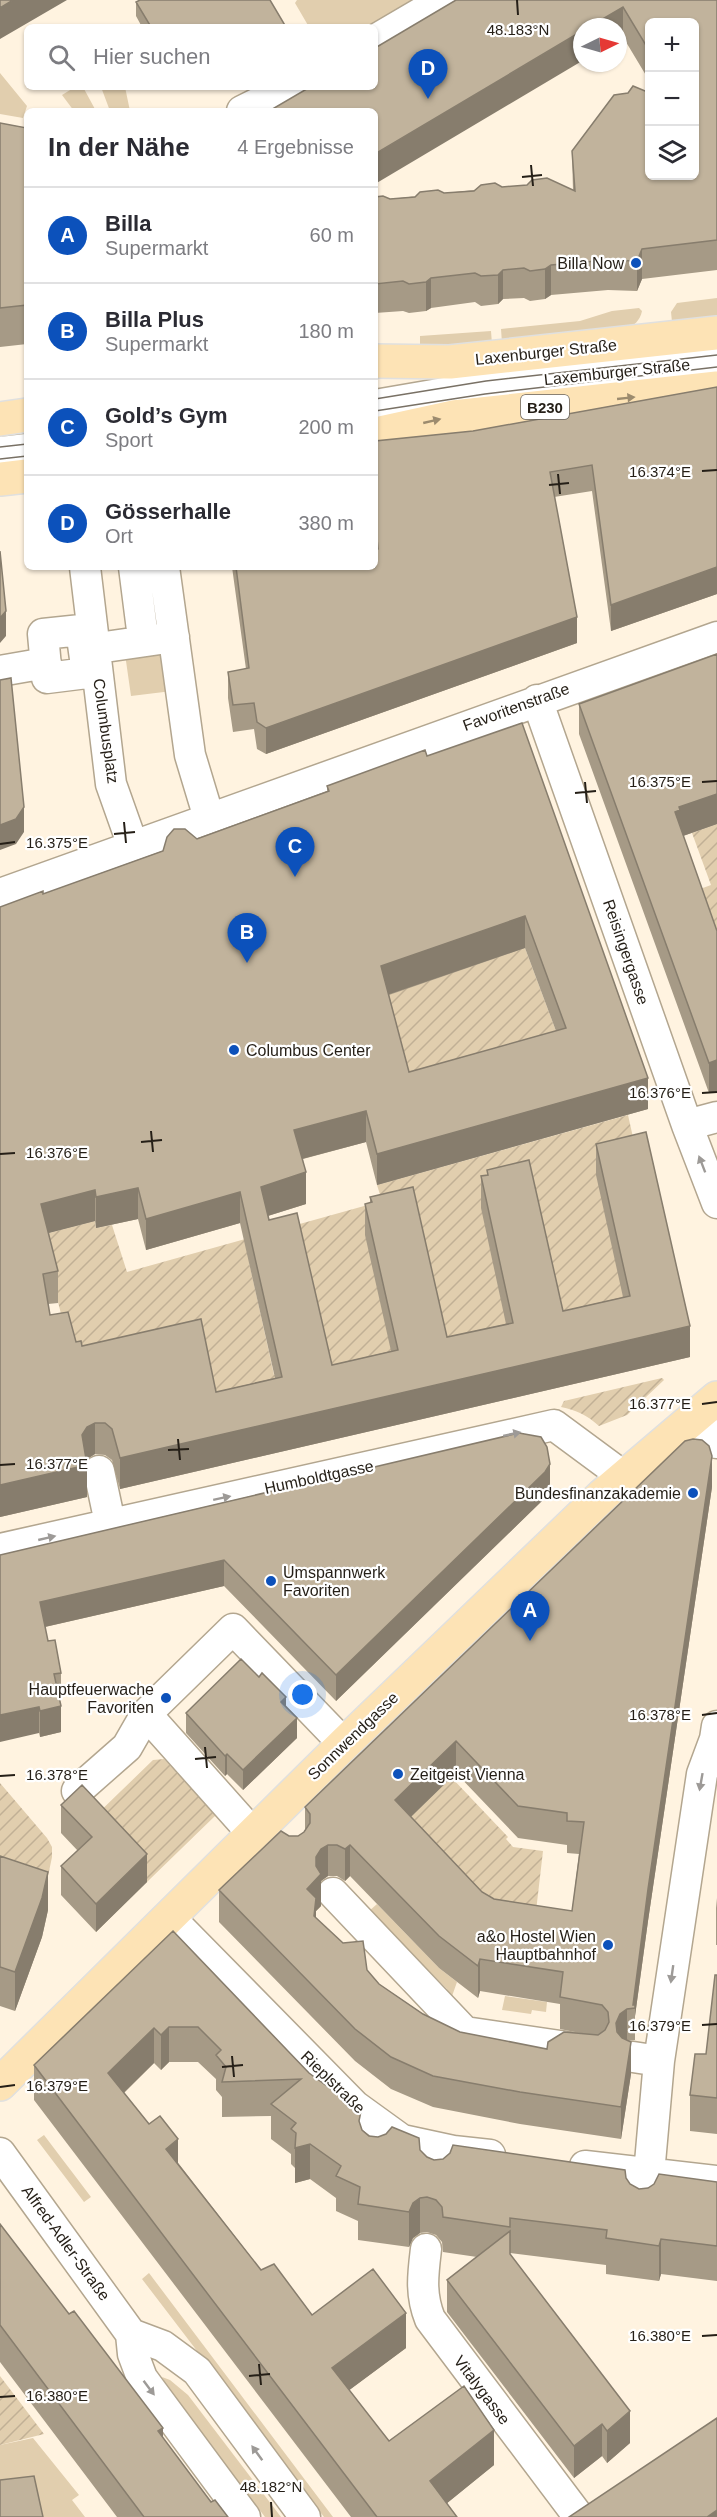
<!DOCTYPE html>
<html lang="de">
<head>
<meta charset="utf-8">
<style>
	body { margin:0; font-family:Helvetica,sans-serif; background:#f2f2f3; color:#2b2b33 }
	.controls { position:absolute; right:18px; top:18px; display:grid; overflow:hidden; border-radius:9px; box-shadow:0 2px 4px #0004 }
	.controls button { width:54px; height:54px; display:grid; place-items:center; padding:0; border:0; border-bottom:2px solid #e1e1e2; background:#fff; color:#2b2b33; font:30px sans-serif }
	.compass { position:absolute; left:573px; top:18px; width:54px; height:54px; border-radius:50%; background:#fff; box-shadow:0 2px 4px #0004; rotate:85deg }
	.you { position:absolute; left:303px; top:1695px; width:21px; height:21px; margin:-15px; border:4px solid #fff; border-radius:50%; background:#1a73e8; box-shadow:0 0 0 9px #1a73e833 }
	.badge { display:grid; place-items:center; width:39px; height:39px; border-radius:50%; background:#0c51bb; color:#fff; font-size:20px; font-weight:700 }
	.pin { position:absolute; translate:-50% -50px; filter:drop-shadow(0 2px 3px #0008) }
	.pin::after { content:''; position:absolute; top:32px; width:21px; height:18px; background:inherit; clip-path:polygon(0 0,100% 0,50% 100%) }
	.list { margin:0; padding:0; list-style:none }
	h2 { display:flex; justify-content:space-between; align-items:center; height:78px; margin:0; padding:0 24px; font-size:26px }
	h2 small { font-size:20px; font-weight:400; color:#7c7c81 }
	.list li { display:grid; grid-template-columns:39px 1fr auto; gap:18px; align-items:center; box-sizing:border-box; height:96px; padding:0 24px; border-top:2px solid #e1e1e2 }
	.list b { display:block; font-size:22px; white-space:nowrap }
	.list p { margin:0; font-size:20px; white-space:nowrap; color:#7c7c81 }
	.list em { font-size:20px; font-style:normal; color:#7c7c81 }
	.icon { flex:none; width:33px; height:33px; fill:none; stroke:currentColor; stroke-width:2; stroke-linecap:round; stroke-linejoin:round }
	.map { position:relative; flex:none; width:717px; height:2517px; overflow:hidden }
	.search { position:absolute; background:#fff; box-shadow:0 2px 4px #0004; left:24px; top:24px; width:354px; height:66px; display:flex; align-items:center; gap:15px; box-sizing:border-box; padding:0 21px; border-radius:9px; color:#7c7c81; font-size:22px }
	.panel { position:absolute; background:#fff; box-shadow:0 2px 4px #0004; left:24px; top:108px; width:354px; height:462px; border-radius:9px }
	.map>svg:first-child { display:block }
	.green { fill:#e1ceae }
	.garden { fill:url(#garden-furrows) }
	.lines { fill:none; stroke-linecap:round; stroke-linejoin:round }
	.minor-casing { stroke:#b3a68f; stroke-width:33 }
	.major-casing { stroke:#e0e0df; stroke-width:36 }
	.minor { stroke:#fff; stroke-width:30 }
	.major { stroke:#fde3b5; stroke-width:33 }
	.tram { stroke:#797165; stroke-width:1.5 }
	.wall { fill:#a69a86; fill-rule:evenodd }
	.shaded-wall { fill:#877d6d }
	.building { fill:#c1b39c; stroke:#877d6d; stroke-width:1.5; fill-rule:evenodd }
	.oneway { fill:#9c8b6e }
	.oneway2 { fill:#9d9a97 }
	.ticks { fill:none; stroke:#251f17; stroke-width:2 }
	.poi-dot { fill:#0c51bb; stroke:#fff; stroke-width:2 }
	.labels { text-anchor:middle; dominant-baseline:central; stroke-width:4.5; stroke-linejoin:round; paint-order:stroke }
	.shield { fill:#fff; stroke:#66625d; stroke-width:1.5 }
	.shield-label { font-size:15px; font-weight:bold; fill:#251f17 }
	.poi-label { font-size:16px; fill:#251f17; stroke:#fff; text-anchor:end }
	.street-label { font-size:16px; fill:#251f17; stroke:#fff }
	.ticks-label { font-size:15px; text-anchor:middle; fill:#251f17; stroke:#fff; stroke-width:4.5; stroke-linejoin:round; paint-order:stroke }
</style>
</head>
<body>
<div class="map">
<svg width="717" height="2517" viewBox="0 0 717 2517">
	<defs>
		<pattern id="garden-furrows" width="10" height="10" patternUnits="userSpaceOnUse" patternTransform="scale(1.5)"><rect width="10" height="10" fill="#e1ceae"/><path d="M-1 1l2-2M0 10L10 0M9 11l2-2" fill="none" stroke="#c1b095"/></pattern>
	</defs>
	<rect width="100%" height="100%" fill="#fff3e0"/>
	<path class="green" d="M297,0H421L375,27H309L295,3Z
		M0,73L27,106L23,118L0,114Z
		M75,87H83L96,111H74L62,95Z
		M101,87H125L130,111H110Z
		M717,298V319L672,322L671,312L677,303Z
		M639,308L642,311C640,321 634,325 626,330L502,343L501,329L580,321L612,311Z
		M491,331L492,344L420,349V336Z
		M166,648L172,691L131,696L125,654Z
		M377,1904L439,1968L457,1982L451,1999L447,1989L376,1917L368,1912Z
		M505,1996L547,2002L546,2012L532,2010L531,2014L502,2010Z
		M44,2135L91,2197L84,2202L37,2140Z
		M149,2273L333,2517H324L142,2279Z
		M162,2377L170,2380L188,2395L281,2517H265L170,2392Z
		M33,2438L79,2495L72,2500L85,2517H0V2445Z"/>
	<path class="garden" d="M717,824V961L692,892L711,885L692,833Z
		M525,948L569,1066L409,1103L381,997Z
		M628,1115L671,1307L514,1320L447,1369L366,1235L391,1347L399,1351L332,1396L249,1262L274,1375L283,1373L212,1424L76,1373L41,1235L95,1221L96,1228L112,1225L127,1272L382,1201L377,1185Z
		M662,1378L664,1380L627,1415L599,1426C587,1415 576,1410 561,1407L564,1401Z
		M164,1759L216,1815L147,1882L89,1822L153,1760Z
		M451,1777L508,1837L506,1839L513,1847L543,1851L533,1937L395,1832Z
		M0,1783L47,1838L52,1847V1857L47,1881L0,1871Z
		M0,2376L44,2434L0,2445Z"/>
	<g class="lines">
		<g class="minor-casing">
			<path id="minor" d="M375,40L443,0
				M242,111L290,87
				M375,405L468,389L717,360
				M0,452L27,449
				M85,567L111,784L133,846
				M134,567L142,630
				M164,567L190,755L209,818
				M81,630L87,673L47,678L43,634Z
				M84,650L174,637
				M0,671L46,663
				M537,700L687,1125L717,1203
				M0,894L717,637
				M687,1125L717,1117
				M694,1418L717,1443
				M99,1471L110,1523
				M0,1549L554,1425L623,1476
				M77,1791L127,1747L146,1714
				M254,1835L146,1714L233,1629L344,1744
				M333,1893L465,2032L587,2050
				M170,1918L355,2106L402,2140L453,2151L490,2155
				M633,2057L659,2061
				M0,2153L131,2334L133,2354L142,2378L245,2517
				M585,2166L717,2181
				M645,2193L649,2174L659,2061L702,1774L715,1739L717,1726
				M426,2249C423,2274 420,2294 430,2319L579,2517
				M131,2334L163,2346L197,2371L305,2517"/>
		</g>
		<g class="major-casing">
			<path id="major" d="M375,361L450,362L717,333
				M0,419L27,415
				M375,434L453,417L717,388
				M0,479L27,476
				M0,2084L344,1744L603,1495L717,1398"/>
		</g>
		<use href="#minor" class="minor"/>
		<use href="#major" class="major"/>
		<path class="tram" d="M375,399L486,381L717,355
			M375,411L485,394L717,367
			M0,447L27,444
			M0,459L27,456"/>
	</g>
	<path class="wall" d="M456,0H717V270L642,279L637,291L608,290L551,295L545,299L530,301L524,298L503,299L498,304L481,306L475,302L431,308L426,311L409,313L403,311L375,313V197L390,199L502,187L573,191L572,151L694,176V22H650V82L623,37Z
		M136,2L286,27H142L136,16Z
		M0,123L27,128V344L0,347Z
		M717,387V594L611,631L592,491L554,497L577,643L266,754L257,749L254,729L233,732L228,698V672L246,669L232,567H375V441L473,431Z
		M717,654V824L683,836L717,931V1091L709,1093L579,734V704Z
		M427,756L648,1109L377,1185L366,1142L303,1159L306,1204L268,1216L332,1365L391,1351L365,1235V1204L370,1203V1197L447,1337L506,1324L481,1208V1176L487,1175V1170L563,1311L623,1297L596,1175V1144L690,1357L120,1489L112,1460L105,1455L95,1454L87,1459L86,1460L87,1497L0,1517L43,894L327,791V786ZM525,948L556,1031L409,1072L389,995ZM138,1219L146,1250L240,1223L275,1378L216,1392L82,1346L76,1342L50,1315L48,1304L58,1303V1271L48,1233L95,1221L96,1228Z
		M336,1476L550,1490L545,1498L336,1701L224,1586L45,1627L48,1641L61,1673V1699H59L61,1732L40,1737L0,1555Z
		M712,1487L648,1921L635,2016V2040L628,2041L631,2074L621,2139L520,2124L433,2107L391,2089L355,2061L219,1922V1890L289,1836H298L304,1832L305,1830V1807ZM456,1773L518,1838L567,1845V1853L579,1854L572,1911L494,1899L482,1892L411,1817ZM328,1876H337L345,1881L350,1876L439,1968L478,1998L480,1991L560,2004V2029L590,2035L547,2049L460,2032L423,2014L379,1984L316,1918V1911L321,1906V1881Z
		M286,1706L297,1738L243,1790L227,1774L225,1776L186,1733V1713Z
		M61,1805L147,1882L96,1932L61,1895V1866L78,1851L61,1833Z
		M0,1856L48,1910L42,1937L15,2011L0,2006Z
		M717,1898V1945H716V1908Z
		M173,1931L361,2127L362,2130L369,2136L420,2150L427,2157L434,2160L626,2178L630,2184L639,2189L717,2182V2281L661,2274L659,2281L606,2274V2265L510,2253V2255L630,2443L607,2463L602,2456L574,2478L447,2312V2280L477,2257L443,2252L442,2242L436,2235L427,2232L420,2233L413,2238L409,2247L358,2240V2221L336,2211V2198L310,2179L295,2183V2168L291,2164V2154L271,2139V2116L222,2117V2097L216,2090V2079L198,2062H169L161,2070L154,2063L124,2093L261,2270L312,2315L406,2348L349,2390L389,2441L494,2465L447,2503L457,2517H351L34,2100V2065Z
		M717,1975V2134L690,2131V2095L706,2054Z
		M0,2224L211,2502L228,2517H117L0,2362Z"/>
	<path class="shaded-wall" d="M13,0H67L0,39V8Z
		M623,7V37L618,39V27H589Z
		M582,31V61L375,184V154Z
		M642,249V279L637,291V261Z
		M551,265V295L545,299V269Z
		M503,270V299L498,304V275Z
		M431,278V308L426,311V282Z
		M717,567V594L611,631V605Z
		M6,611V636L0,643V618Z
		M577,617V643L266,754V728Z
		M717,794V824L680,837L675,812L679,807Z
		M24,807V832L16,844L0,850V825Z
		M525,916V948L381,997V966Z
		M717,1060V1091L709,1093V1063Z
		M648,1078V1109L377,1185V1154Z
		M366,1111V1142L294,1161V1130Z
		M306,1172V1204L261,1218V1187Z
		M138,1188V1219L96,1228V1197Z
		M95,1190V1221L41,1235V1204Z
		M240,1192V1223L146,1250V1219Z
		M690,1326V1357L120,1489V1458Z
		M95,1423V1454L87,1459L82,1466V1435L87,1427Z
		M712,1456V1487L648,1921L635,2016V2040V2008L633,2005L648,1889Z
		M550,1464V1490L545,1498L336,1701V1675Z
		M87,1465V1497L0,1517V1485Z
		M224,1560V1586L40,1628V1602Z
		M286,1697V1717L281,1702Z
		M61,1706V1732L40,1737V1711Z
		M39,1707V1733L0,1742V1715Z
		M297,1718V1738L243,1790V1770Z
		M456,1741V1773L395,1832V1800Z
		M227,1754V1774L225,1776V1756Z
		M328,1845V1876L321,1881V1906L316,1911V1930L307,1889L316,1857L321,1849Z
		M350,1845V1876L345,1881V1849Z
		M147,1854V1882L96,1932V1904Z
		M48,1872V1910L42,1937L15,2011V1972Z
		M480,1959V1991L478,1998V1966Z
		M627,2009V2041L620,2046L616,2023L620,2014Z
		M169,2027V2062L161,2070V2035Z
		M154,2028V2063L108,2108V2073Z
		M631,2042V2074L621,2139V2107Z
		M178,2139V2174L166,2149Z
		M310,2144V2179L295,2183V2148Z
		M420,2198V2233L413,2238L409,2247V2212L413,2203Z
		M661,2239V2274L659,2281V2246Z
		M406,2313V2348L332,2403V2368Z
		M630,2411V2443L607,2463V2431Z
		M602,2424V2456L574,2478V2446Z
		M163,2428V2465L158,2431Z
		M494,2430V2465L430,2517V2481Z
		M717,2510V2517H707Z"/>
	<path class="building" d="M0,0H13L0,8Z
		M140,0H270L286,27H151L136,2Z
		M456,0H717V240L642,249L637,261L608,260L551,265L545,269L530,271L524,268L503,270L498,275L481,276L475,273L431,278L426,282L409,284L403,281L375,284V197L383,196L390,199L415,197L420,192L438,190L444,193L474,191L481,185L495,183L502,187L527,185L532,180L547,178L575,191L572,151L614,95L628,93L633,86L650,93V176H694V22H650V52L623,7L589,27H582V31L375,154V111H269L310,87H375V48Z
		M0,123L27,128V305L0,308Z
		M717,387V567L611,605L592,465L550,472L577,617L266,728L257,722L254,703L233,705L228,672L249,668L236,567H375V550L378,549L375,517V441L473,431Z
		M0,551L6,611L0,618Z
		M717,654V794L679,807L680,810L675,812L717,931V1060L709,1063L579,704Z
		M11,678L24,807L16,819L0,825V680Z
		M522,723L648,1078L377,1154L366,1111L294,1130L306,1172L261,1187L269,1220L297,1213L332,1365L398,1350L365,1204L372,1202L370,1197L413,1187L447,1337L513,1323L481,1176L488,1175L487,1170L529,1160L563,1311L630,1296L596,1144L646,1132L690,1326L120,1458L112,1429L105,1423H95L87,1427L82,1435L87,1465L0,1485V907L43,891V894L163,851L167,837L174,829H185L197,839L329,791L327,786L425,750L427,756ZM525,916L566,1028L409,1072L381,966ZM138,1188L146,1219L240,1192L282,1377L216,1392L201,1319L82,1346L81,1341L76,1342L68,1312L50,1315L43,1274L58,1271L41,1204L95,1190L96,1197Z
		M519,1433L541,1437L547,1447L550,1464L545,1472L336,1675L224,1560L40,1602L48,1641L55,1640L61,1673L54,1674L61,1706L40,1711L39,1707L0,1715V1555L311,1482L320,1473L336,1476Z
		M693,1439L702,1440L709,1446L712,1456L648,1889L633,2005H635V2008L627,2009L620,2014L616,2023L617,2032L622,2038L631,2042L621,2107L520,2092L433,2076L391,2057L355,2029L219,1890L281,1831L289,1836H298L304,1832L310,1823V1814L305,1807L685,1441ZM456,1741L518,1806L567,1813V1821L584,1822L572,1911L494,1899L482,1892L395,1800ZM328,1845H337L345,1849L350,1845L439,1936L478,1966L480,1959L563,1972L560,1997L602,2005L608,2012L609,2022L605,2030L598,2035L564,2032L548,2042L547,2049L460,2032L423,2014L379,1984L367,1970L363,1941L343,1943L314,1916L316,1898L307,1889L321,1874L316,1866V1857L321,1849Z
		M241,1659L259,1677L262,1673L286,1697L281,1702L297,1718L243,1770L227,1754L225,1756L186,1713Z
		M82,1785L147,1854L96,1904L61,1866L92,1837L61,1805Z
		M0,1856L48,1872L42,1898L15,1972L0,1967Z
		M173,1931L309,2073L361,2111L359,2121L362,2130L369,2136L378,2137L386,2134L392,2127L419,2138L420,2150L427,2157L434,2160L443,2159L450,2153L453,2145L625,2170L626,2178L630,2184L639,2189L648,2188L654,2184L659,2174L717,2182V2246L661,2239L659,2246L606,2238L607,2230L510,2218V2227L443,2217L442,2207L436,2200L427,2197L420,2198L413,2203L409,2212L358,2204L360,2187L336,2176L341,2166L310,2144L295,2148L296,2133L291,2129L296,2123L271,2104L301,2079L222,2082L226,2067L216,2055L221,2050L198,2027H169L161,2035L154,2028L108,2073L149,2124L160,2116L178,2139L166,2149L261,2270L274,2264L312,2315L373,2269L406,2313L332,2368L389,2441L464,2386L494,2430L430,2481L457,2517H377L34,2065Z
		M715,1975H717V2098L690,2095L695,2054H706Z
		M0,2224L69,2314L74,2311L163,2428L158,2431L211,2502L215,2500L228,2517H144L0,2325Z
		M510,2231V2254L630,2411L607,2431L602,2424L574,2446L447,2280Z
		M717,2418V2510L707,2517H569Z
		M34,2476L43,2517H0V2480Z"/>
	<defs><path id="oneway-solid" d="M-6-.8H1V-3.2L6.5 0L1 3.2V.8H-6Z" transform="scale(1.5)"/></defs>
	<g class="oneway">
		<use href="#oneway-solid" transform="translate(626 398) rotate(-6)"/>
		<use href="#oneway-solid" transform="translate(432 421) rotate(-13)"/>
	</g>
	<g class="oneway2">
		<use href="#oneway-solid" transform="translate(702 1164) rotate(-111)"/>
		<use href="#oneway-solid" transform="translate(512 1434) rotate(-12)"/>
		<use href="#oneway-solid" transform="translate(222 1498) rotate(-12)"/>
		<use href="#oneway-solid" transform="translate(47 1538) rotate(-13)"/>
		<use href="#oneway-solid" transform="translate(701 1782) rotate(100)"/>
		<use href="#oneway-solid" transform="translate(672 1974) rotate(98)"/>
		<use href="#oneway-solid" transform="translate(149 2388) rotate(53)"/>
		<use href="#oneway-solid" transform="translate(257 2453) rotate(-126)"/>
	</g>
	<path class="ticks" d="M517,0L518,15M531,165L533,186M522,177L542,175M702,471L717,470M558,474L560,494M549,485L569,483M585,782L587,803M702,782L717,781M575,793L596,791M124,822L126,843M114,834L135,832M0,844L15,842M702,1093L717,1092M151,1131L153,1152M141,1142L162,1140M0,1154L15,1153M702,1404L717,1402M178,1439L180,1460M168,1450L189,1449M0,1465L15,1464M702,1715L717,1713M205,1747L207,1768M195,1759L216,1757M0,1776L15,1775M702,2025L717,2024M232,2056L234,2077M222,2067L243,2065M0,2087L15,2085M702,2336L717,2335M259,2364L261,2385M249,2376L270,2374M0,2397L15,2396M271,2502L272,2517"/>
	<g class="poi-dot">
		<circle cx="636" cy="263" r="6"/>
		<circle cx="234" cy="1050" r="6"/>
		<circle cx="693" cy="1493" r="6"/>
		<circle cx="271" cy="1581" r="6"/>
		<circle cx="166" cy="1698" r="6"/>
		<circle cx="398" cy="1774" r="6"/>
		<circle cx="608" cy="1945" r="6"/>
	</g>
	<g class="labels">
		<rect class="shield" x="521" y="395" width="48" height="24" rx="4.5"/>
		<g class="shield-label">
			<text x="545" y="407">B230</text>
		</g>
		<g class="poi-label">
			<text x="624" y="263">Billa Now</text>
			<text x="246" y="1050" text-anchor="start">Columbus Center</text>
			<text x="681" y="1493">Bundesfinanzakademie</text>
			<text x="283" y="1572" text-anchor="start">Umspannwerk<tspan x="283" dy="18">Favoriten</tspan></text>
			<text x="154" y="1689">Hauptfeuerwache<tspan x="154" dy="18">Favoriten</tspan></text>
			<text x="410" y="1774" text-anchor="start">Zeitgeist Vienna</text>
			<text x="596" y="1936">a&amp;o Hostel Wien<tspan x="596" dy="18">Hauptbahnhof</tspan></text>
		</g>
		<g class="street-label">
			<text transform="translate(546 352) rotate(-6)">Laxenburger Straße</text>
			<text transform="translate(617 372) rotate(-6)">Laxemburger Straße</text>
			<text transform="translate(516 707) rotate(-20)">Favoritenstraße</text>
			<text transform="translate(106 731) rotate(82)">Columbusplatz</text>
			<text transform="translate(626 952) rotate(71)">Reisingergasse</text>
			<text transform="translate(319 1477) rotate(-12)">Humboldtgasse</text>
			<text transform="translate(353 1736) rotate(-44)">Sonnwendgasse</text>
			<text transform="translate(333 2082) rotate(44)">Rieplstraße</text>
			<text transform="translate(66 2243) rotate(54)">Alfred-Adler-Straße</text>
			<text transform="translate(482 2390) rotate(53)">Vitalygasse</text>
		</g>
	</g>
	<g class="ticks-label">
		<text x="518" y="35">48.183°N</text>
		<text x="660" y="477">16.374°E</text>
		<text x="660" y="787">16.375°E</text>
		<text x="57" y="848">16.375°E</text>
		<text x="660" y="1098">16.376°E</text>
		<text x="57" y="1158">16.376°E</text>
		<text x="660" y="1409">16.377°E</text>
		<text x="57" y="1469">16.377°E</text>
		<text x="660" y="1720">16.378°E</text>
		<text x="57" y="1780">16.378°E</text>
		<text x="660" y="2031">16.379°E</text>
		<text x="57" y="2091">16.379°E</text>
		<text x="660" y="2341">16.380°E</text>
		<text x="57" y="2401">16.380°E</text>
		<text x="271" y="2492">48.182°N</text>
	</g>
</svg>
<div class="controls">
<button>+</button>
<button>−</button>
<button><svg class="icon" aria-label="layers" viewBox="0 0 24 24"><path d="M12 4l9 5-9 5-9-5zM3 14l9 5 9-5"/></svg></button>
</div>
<svg class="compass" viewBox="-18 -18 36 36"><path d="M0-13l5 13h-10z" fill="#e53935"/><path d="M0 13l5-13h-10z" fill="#7c7c81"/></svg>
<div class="you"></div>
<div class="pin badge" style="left:530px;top:1641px">A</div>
<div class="pin badge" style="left:247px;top:963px">B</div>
<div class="pin badge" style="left:295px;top:877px">C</div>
<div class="pin badge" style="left:428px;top:99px">D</div>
<div class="search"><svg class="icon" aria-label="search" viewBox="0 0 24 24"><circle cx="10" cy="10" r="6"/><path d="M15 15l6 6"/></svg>Hier suchen</div>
<section class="panel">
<h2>In der Nähe<small>4 Ergebnisse</small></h2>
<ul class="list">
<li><span class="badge">A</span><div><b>Billa</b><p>Supermarkt</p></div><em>60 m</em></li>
<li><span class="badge">B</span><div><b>Billa Plus</b><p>Supermarkt</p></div><em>180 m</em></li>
<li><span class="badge">C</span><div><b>Gold’s Gym</b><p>Sport</p></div><em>200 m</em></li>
<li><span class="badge">D</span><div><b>Gösserhalle</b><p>Ort</p></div><em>380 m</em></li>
</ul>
</section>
</div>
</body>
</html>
